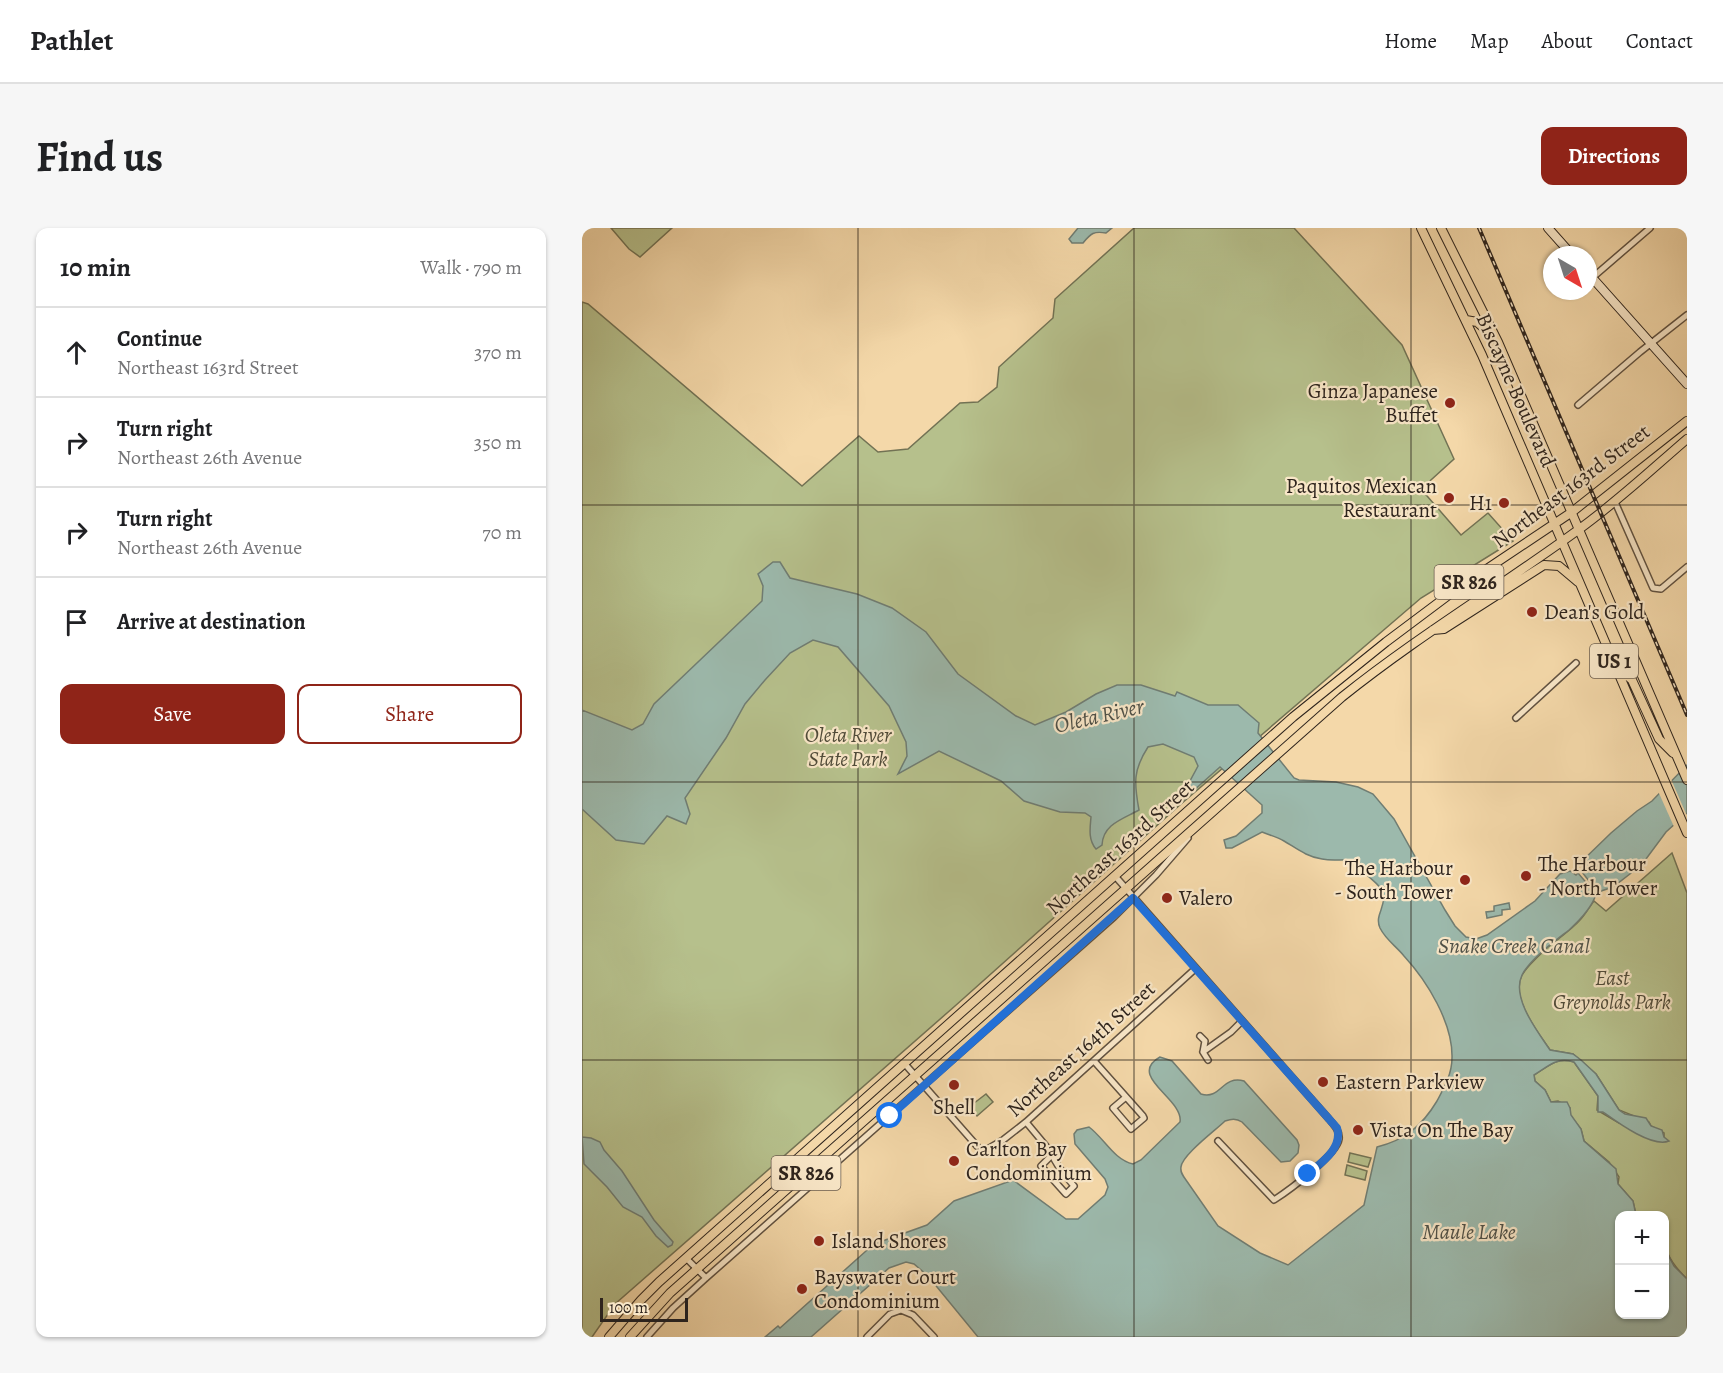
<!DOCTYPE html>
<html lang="en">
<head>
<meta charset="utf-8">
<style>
	body { margin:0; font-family:Alegreya,serif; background:#f6f6f6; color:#202124 }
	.controls { position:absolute; right:18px; bottom:18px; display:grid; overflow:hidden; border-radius:12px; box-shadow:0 2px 4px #0004 }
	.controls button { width:54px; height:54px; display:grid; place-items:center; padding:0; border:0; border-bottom:2px solid #e0e0e0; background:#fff; color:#202124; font:30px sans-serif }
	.compass { position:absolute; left:961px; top:18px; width:54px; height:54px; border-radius:50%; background:#fff; box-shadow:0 2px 4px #0004; rotate:141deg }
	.scale { position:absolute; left:18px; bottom:15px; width:88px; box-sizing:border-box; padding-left:6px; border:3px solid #2e241d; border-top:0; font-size:16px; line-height:21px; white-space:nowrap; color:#2e241d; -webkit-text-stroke:4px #f8e6c7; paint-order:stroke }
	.stop { position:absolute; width:18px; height:18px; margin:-14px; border:4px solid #1a73e8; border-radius:50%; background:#fff }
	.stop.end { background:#1a73e8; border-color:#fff; box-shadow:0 2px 6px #0008 }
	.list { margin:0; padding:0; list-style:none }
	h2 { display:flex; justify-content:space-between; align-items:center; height:78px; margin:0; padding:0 24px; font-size:26px }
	h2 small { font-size:20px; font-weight:400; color:#757577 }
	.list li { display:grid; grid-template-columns:39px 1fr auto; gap:18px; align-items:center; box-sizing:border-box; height:90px; padding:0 24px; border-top:2px solid #e0e0e0 }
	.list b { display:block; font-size:22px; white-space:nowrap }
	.list p { margin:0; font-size:20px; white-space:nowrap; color:#757577 }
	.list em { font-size:20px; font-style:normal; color:#757577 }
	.actions { display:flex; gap:12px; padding:18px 24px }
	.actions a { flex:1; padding:14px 0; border:2px solid #8f2418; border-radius:12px; text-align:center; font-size:21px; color:#8f2418 }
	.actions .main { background:#8f2418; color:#fff }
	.icon { flex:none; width:33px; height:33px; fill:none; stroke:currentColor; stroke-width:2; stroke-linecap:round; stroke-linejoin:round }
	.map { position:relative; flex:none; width:1105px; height:1109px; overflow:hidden; border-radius:12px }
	header { display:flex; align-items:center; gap:36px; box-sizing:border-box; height:84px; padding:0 30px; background:#fff; border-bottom:2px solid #e0e0e0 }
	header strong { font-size:28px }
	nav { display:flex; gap:33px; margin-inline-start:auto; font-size:21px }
	.intro { display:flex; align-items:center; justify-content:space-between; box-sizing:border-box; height:144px; padding:0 36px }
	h1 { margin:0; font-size:42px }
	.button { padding:15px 27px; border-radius:12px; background:#8f2418; color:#fff; font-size:21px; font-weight:700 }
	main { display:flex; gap:36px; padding:0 36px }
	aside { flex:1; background:#fff; border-radius:12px; box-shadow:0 2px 4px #0004 }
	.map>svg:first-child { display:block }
	.green { fill:#b6c08c; stroke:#727254; stroke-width:1.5 }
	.water { fill:#9cb9ac; stroke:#707d73; stroke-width:1.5 }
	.pier { fill:#f4d8a9 }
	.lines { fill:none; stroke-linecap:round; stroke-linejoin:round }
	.minor-casing { stroke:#605140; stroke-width:8 }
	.secondary-casing { stroke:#2e241d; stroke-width:10 }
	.primary-casing { stroke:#2e241d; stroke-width:10 }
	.minor { stroke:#f8e6c7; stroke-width:5 }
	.secondary { stroke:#f8e6c7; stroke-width:8 }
	.primary { stroke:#f4d8a9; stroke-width:8 }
	.rail-casing { stroke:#2e241d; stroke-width:4 }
	.rail { stroke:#f8e6c7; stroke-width:1.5; stroke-dasharray:4.5; stroke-linecap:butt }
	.route { stroke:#1a73e8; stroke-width:8 }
	.grid { fill:none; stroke:#2e241d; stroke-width:1.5; stroke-opacity:0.55 }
	.poi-dot { fill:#8f2418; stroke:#f8e6c7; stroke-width:2 }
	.labels { text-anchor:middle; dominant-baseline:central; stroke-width:4.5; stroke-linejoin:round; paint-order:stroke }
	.shield { fill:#f8e6c7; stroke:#6b5e50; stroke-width:1.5 }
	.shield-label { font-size:20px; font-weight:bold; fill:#2e241d }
	.street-label { font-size:21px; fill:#2e241d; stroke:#f8e6c7 }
	.poi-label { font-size:21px; fill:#2e241d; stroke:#f8e6c7; text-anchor:start }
	.park-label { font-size:21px; font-style:italic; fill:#504b39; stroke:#f8e6c7 }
	.water-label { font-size:22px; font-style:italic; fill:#4f5148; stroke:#f8e6c7 }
</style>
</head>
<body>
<header>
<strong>Pathlet</strong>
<nav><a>Home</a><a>Map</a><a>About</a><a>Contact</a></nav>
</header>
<div class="intro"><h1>Find us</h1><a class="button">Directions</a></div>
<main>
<aside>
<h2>10 min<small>Walk · 790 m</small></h2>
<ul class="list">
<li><svg class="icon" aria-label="ahead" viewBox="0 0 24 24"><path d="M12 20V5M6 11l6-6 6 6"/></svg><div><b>Continue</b><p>Northeast 163rd Street</p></div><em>370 m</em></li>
<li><svg class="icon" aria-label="right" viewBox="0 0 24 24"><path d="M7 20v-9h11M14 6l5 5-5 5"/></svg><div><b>Turn right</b><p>Northeast 26th Avenue</p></div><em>350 m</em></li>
<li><svg class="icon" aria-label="right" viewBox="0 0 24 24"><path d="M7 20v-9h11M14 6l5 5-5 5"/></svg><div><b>Turn right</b><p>Northeast 26th Avenue</p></div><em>70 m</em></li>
<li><svg class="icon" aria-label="arrive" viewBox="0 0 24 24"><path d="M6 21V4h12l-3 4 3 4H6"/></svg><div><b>Arrive at destination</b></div></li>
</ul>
<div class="actions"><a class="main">Save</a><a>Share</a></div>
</aside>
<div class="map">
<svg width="1105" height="1109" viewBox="0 0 1105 1109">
	<rect width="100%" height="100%" fill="#f4d8a9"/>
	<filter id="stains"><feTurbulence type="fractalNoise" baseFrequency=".00333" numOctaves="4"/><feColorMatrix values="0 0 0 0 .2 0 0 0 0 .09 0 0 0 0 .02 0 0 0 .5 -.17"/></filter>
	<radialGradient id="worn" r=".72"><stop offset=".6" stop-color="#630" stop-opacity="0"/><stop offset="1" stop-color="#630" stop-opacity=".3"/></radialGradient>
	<path class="green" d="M29,0H90L58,29L47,21Z
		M552,0H712L820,117L872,231L839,261L879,307L906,285L931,313L839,370L599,576L373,778L33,1076L10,1109H0V74L6,76L220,258L277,208L296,224L326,221L378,175L396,174L415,159L417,139L471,90L473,71Z
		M1090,625L1105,665V1051C1081,1027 1083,1020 1082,988L1054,987L1051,973L1036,956L1037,949L1027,934L1002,913L999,901L988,887V880L976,873L969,874L963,862L953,853L952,847C967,838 974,829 992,834L1016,868L1015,882L1037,895L1082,909V905L1069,898L1067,894L1037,882L1014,846L991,826L968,822C956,804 928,770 940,747C946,737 958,727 966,719C977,710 989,702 998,692C1003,687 1007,679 1012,673L1024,683Z
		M404,866L411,874L395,888L387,879Z
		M768,925L789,930L786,939L766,934Z
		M765,937L785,943L783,952L763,947Z"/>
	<path class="water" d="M496,0H530L524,5C512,3 509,5 501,15H490L487,11Z
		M191,334H198L208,350L275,366L310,380L344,404L376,446L434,488L453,497L484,484L514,466L535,457H559L593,468L595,464L626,477H656L677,495L676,505L712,550L717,552L754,554L776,559L791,566L812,591L863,682L873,698L884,709L894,711L905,707L953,673L978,646L988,643L994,647L996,645L1014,666C1010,680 998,692 987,702C973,713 948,731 940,747C929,770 956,804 968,822L991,826L999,832L1014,846L1037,882L1043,886L1064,890L1069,898L1080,902L1082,909L1087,913C1070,920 1035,894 1021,884H1016V868L992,834C974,829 967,838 952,847L953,853L963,862L969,874H985L988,880L989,887L999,901L1002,913L1034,941L1036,956L1051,973L1054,987L1038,988V1086H1082L1083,1021L1092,1038L1105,1051V1109H396L346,1048L332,1036L324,1034L307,1040L229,1109H183L196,1098L198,1100L284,1023L295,1015L345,997L372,973L431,952L484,991H496L523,967L526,959L523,951L493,916L492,906L495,902L507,899C522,910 532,932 551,936L559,932L598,894C602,871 544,848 578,829L590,833L619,866C639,872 640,847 662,853L715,912L717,917L716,925L708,933L699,934L660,894C654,890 649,891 643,893C634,902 600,927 599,939C598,944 601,948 604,952L636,998L678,1025L706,1037L782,977L795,919C823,912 840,898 855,873C862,860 870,846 870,830C871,795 845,753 822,728C814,718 804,712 798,700C792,687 805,678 801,665C798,656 789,652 783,645C780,642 778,637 777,633C763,630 753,634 740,631C725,629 714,620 702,613C695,609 687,607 680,604L650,620H644L642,612L654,608L680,585V577L638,539L601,572V566L616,538L612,529L581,516L566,519C551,542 552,555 557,582C541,591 521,596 520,617L514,621C506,612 508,600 509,589L503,585L478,584L442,573L419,553L357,523L316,546L325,528L324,514L307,478L256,419L231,412L208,425L183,452L163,476L144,510L103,570L108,586L104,596L85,588L62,616L34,612L0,581V482L50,502L61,496L72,476L180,373L181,358L176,346Z
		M1105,537V585L1084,604L1064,631L1053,642L1031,659L1016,664L999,643L1001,639L998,635L1029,605L1055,583L1070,573Z
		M927,675L928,681L920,682V687L905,690L904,684L912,683V678Z
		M0,909L9,910L18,914L22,922L40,943L72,992L91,1014L90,1017L86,1019L74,1008L60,989L41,979L25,959L2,936Z"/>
	<path class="pier" d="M1089,551L1105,588L1093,601L1076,563Z"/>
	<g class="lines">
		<g class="minor-casing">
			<path id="minor" d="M1010,50L1068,0
				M996,177L1058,124L1105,87
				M1033,274L1071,360L1079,361L1105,339
				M934,490L994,435
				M533,648L747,891C752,897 758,903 757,911C755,927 706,963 692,972L636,913
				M618,808L623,813L621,824L626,832
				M621,824L649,804L660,793
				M512,833L561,888L562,890L549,901L531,880L544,869
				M322,835L395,918
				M444,894L469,924C474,938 483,947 492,958L484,966L459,938L470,927
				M404,922L421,912L444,894L613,741
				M104,1030L124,1050
				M65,1109L91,1080L124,1050L532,689L574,647L606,610
				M285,1109L308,1086L319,1082L331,1087L352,1109"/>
		</g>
		<g class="secondary-casing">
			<path id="secondary" d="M966,0L990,27
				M1006,45L1105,156"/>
		</g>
		<g class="primary-casing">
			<path id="primary" d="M839,0L900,127L1105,605
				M859,0L916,114L1105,552
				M884,92L895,94L912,109
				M851,402L862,401L962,337L977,338L996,354
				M1036,444L1043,446L1050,452L1077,511L1091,525
				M27,1109L59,1072L77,1054L711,489L804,414L872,363L990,284L1105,193
				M48,1109L88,1065L760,469C836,408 918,359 996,302C1035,274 1069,242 1105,211"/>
		</g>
		<use href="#minor" class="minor"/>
		<use href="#secondary" class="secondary"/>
		<use href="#primary" class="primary"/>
		<g class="rail-casing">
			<path id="rail" d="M897,0L1105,487"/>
		</g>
		<use href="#rail" class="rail"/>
	</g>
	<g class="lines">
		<path class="route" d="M308,888L551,670L755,900C761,920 740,934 726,946"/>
	</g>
	<path class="grid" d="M276,0V1109M552,0V1109M829,0V1109M0,277H1105M0,554H1105M0,832H1105"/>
	<g class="poi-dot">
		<circle cx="868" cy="175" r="6"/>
		<circle cx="867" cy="270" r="6"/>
		<circle cx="922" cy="275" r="6"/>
		<circle cx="950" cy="384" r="6"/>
		<circle cx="944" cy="648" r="6"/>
		<circle cx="883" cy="652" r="6"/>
		<circle cx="585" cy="670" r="6"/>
		<circle cx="741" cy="854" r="6"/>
		<circle cx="372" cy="857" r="6"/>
		<circle cx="776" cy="902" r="6"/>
		<circle cx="372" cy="933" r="6"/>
		<circle cx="237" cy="1013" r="6"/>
		<circle cx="220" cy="1061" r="6"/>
	</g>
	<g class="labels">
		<g class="shield">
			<rect x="852.5" y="337" width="69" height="34" rx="4.5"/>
			<rect x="1008" y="416" width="48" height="34" rx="4.5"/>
			<rect x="189.5" y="928" width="69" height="34" rx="4.5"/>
		</g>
		<g class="shield-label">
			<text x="887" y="354">SR 826</text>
			<text x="1032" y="433">US 1</text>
			<text x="224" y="945">SR 826</text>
		</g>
		<g class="street-label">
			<text transform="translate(934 162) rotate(66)">Biscayne Boulevard</text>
			<text transform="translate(989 258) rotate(-37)">Northeast 163rd Street</text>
			<text transform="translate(538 619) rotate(-42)">Northeast 163rd Street</text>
			<text transform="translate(499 821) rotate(-42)">Northeast 164th Street</text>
		</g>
		<g class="poi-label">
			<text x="856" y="163" text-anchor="end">Ginza Japanese<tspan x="856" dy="24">Buffet</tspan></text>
			<text x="855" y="258" text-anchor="end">Paquitos Mexican<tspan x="855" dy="24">Restaurant</tspan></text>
			<text x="910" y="275" text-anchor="end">H1</text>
			<text x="962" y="384">Dean's Gold</text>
			<text x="956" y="636">The Harbour<tspan x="956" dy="24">- North Tower</tspan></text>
			<text x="871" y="640" text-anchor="end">The Harbour<tspan x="871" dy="24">- South Tower</tspan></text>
			<text x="597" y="670">Valero</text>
			<text x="753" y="854">Eastern Parkview</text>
			<text x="372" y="879" text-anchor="middle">Shell</text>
			<text x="788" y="902">Vista On The Bay</text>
			<text x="384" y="921">Carlton Bay<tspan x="384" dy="24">Condominium</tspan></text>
			<text x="249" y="1013">Island Shores</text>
			<text x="232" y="1049">Bayswater Court<tspan x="232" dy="24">Condominium</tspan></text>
		</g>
		<g class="park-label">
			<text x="266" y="507">Oleta River<tspan x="266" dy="24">State Park</tspan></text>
			<text x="1030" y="750">East<tspan x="1030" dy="24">Greynolds Park</tspan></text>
		</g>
		<g class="water-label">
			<text transform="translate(517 488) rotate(-13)">Oleta River</text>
			<text x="932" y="718">Snake Creek Canal</text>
			<text x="887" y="1004">Maule Lake</text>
		</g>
	</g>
	<rect width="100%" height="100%" filter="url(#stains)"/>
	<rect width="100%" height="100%" fill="url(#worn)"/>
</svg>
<div class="controls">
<button>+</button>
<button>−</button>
</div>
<svg class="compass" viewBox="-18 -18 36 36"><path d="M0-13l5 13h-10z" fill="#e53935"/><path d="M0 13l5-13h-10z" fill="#757577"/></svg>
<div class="scale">100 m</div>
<div class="stop" style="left:308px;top:888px"></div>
<div class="stop end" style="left:726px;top:946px"></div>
</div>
</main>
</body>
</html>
